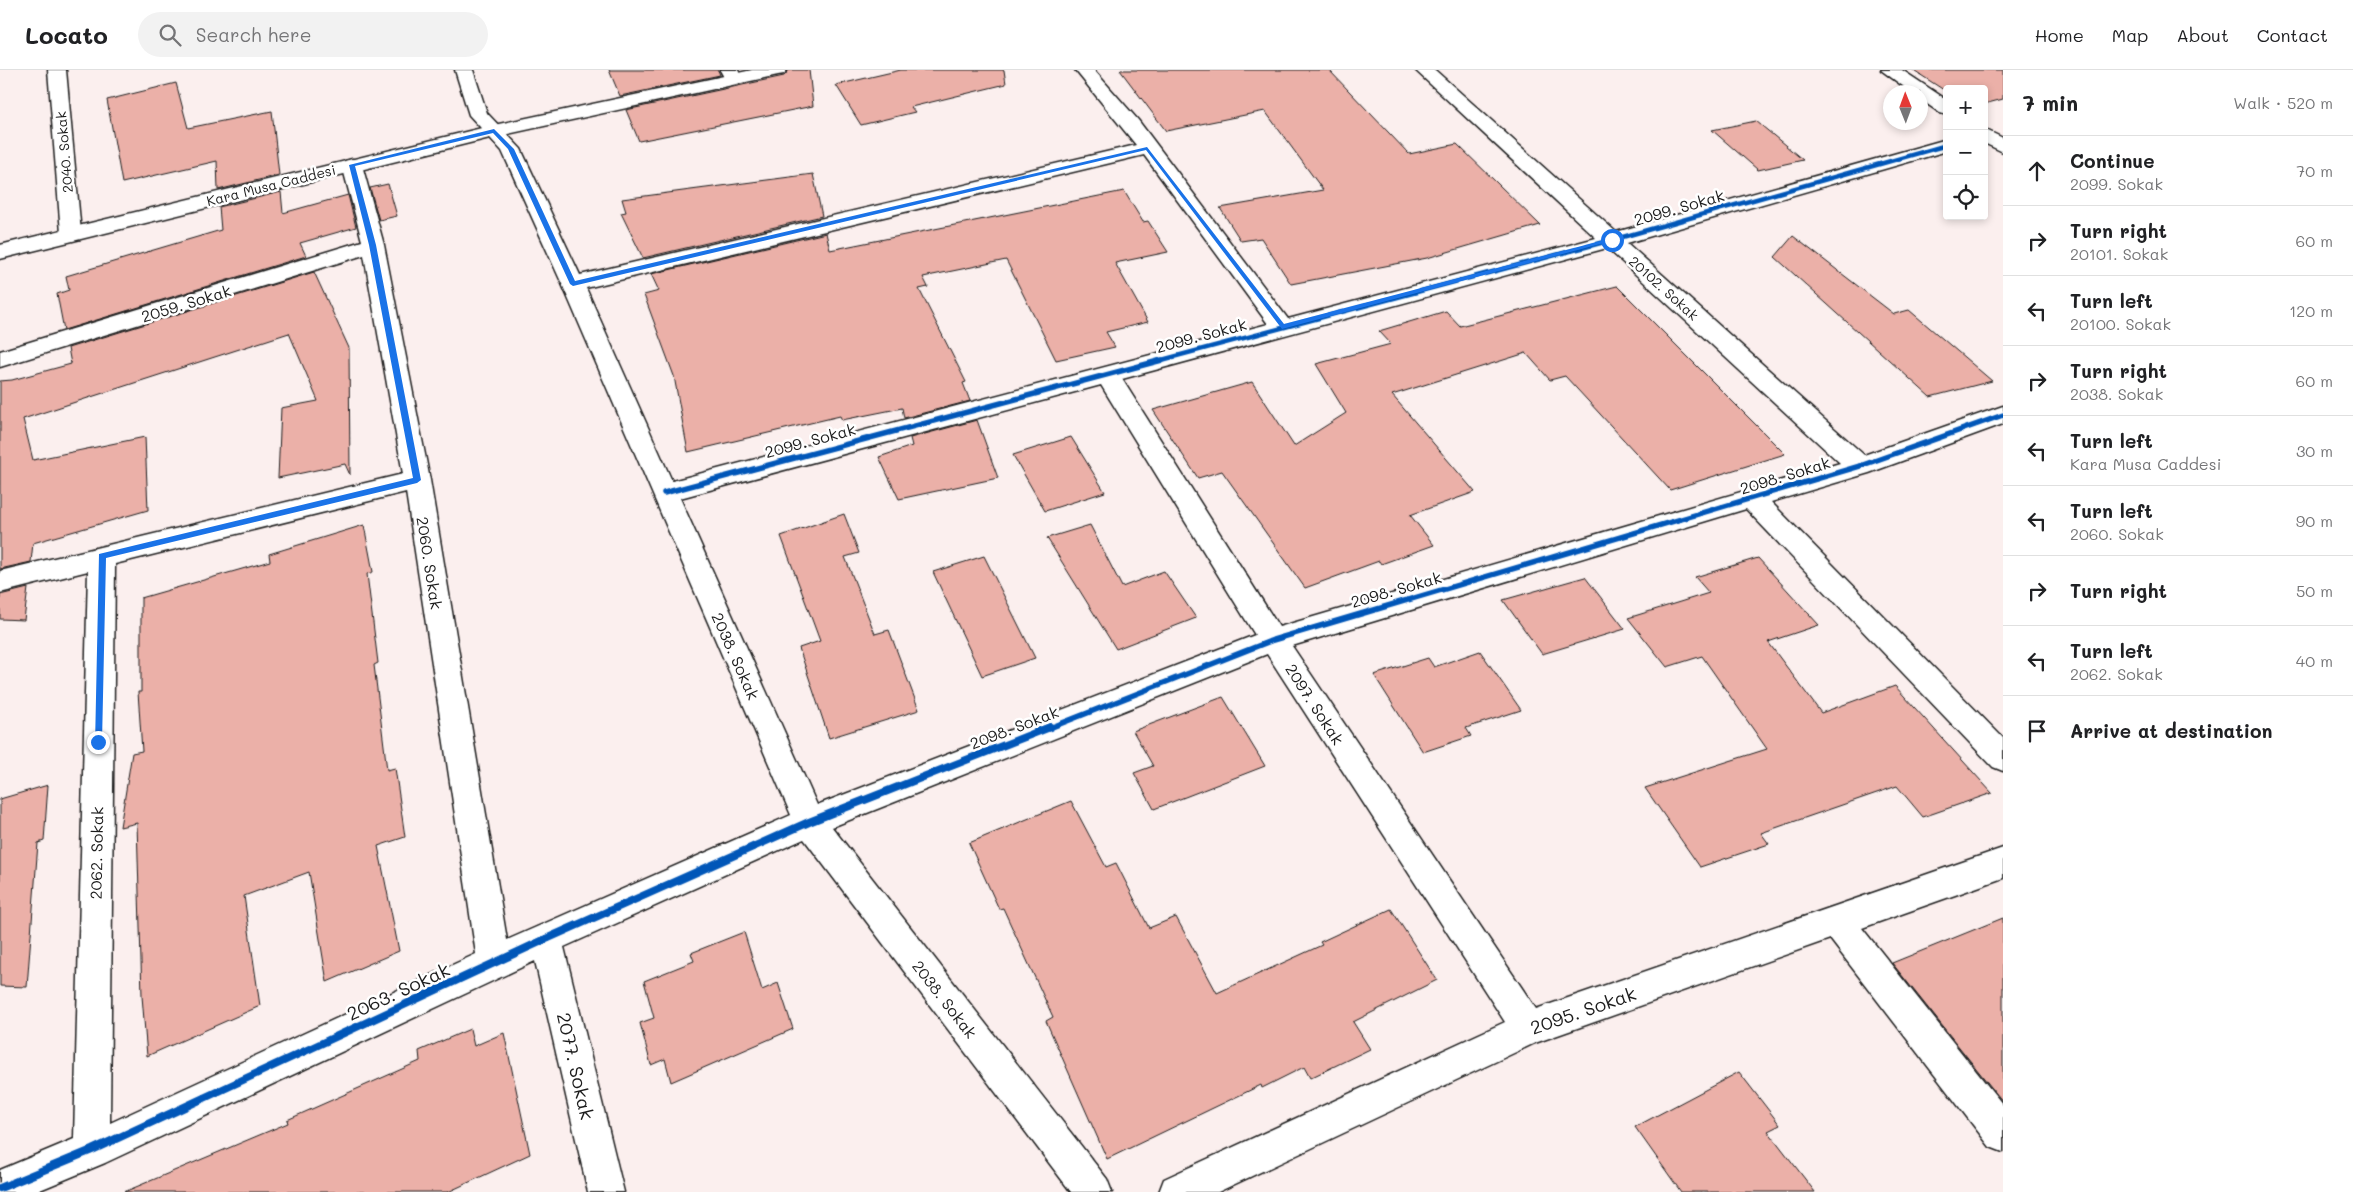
<!DOCTYPE html>
<html lang="en">
<head>
<meta charset="utf-8">
<style>
	body { margin:0; font-family:Mali,sans-serif; background:#f2f2f2; color:#202124 }
	.controls { position:absolute; right:15px; top:15px; display:grid; overflow:hidden; border-radius:5px; box-shadow:0 2px 8px #0003 }
	.controls button { width:45px; height:45px; display:grid; place-items:center; padding:0; border:0; border-bottom:1px solid #e0e0e0; background:#fff; color:#202124; font:25px sans-serif }
	.compass { position:absolute; left:1883px; top:15px; width:45px; height:45px; border-radius:50%; background:#fff; box-shadow:0 2px 8px #0003; rotate:359deg }
	.stop { position:absolute; width:15px; height:15px; margin:-11px; border:4px solid #1a73e8; border-radius:50%; background:#fff }
	.stop.end { background:#1a73e8; border-color:#fff; box-shadow:0 1px 5px #0008 }
	.list { margin:0; padding:0; list-style:none }
	h2 { display:flex; justify-content:space-between; align-items:center; height:65px; margin:0; padding:0 20px; font-size:21px }
	h2 small { font-size:16px; font-weight:400; color:#757577 }
	.list li { display:grid; grid-template-columns:32px 1fr auto; gap:15px; align-items:center; box-sizing:border-box; height:70px; padding:0 20px; border-top:1px solid #e0e0e0 }
	.list b { display:block; font-size:19px; white-space:nowrap }
	.list p { margin:0; font-size:16px; white-space:nowrap; color:#757577 }
	.list em { font-size:16px; font-style:normal; color:#757577 }
	.icon { flex:none; width:28px; height:28px; fill:none; stroke:currentColor; stroke-width:2; stroke-linecap:round; stroke-linejoin:round }
	.map { position:relative; flex:none; width:2003px; height:1122px; overflow:hidden }
	header { display:flex; align-items:center; gap:30px; box-sizing:border-box; height:70px; padding:0 25px; background:#fff; border-bottom:1px solid #e0e0e0 }
	header strong { font-size:24px }
	nav { display:flex; gap:28px; margin-inline-start:auto; font-size:18px }
	.search { width:350px; height:45px; background:#f2f2f2; display:flex; align-items:center; gap:12px; box-sizing:border-box; padding:0 18px; border-radius:28px; color:#757577; font-size:19px }
	main { display:flex }
	aside { flex:1; background:#fff }
	.map>svg:first-child { display:block }
	.building { fill:#ebb0a8; stroke:#1c1c1c }
	.lines { fill:none; stroke-linecap:round; stroke-linejoin:round }
	.street-casing { stroke:#1c1c1c; stroke-width:3 }
	.secondary-casing { stroke:#1c1c1c; stroke-width:3 }
	.street { fill:#fff; fill-rule:evenodd }
	.secondary { fill:#fff; fill-rule:evenodd }
	.cycleway-far2-casing { stroke:#fff; stroke-width:7 }
	.cycleway-far1-casing { stroke:#fff; stroke-width:9 }
	.cycleway-casing { stroke:#fff; stroke-width:11 }
	.cycleway-far2 { stroke:#0057b8; stroke-width:4.5 }
	.cycleway-far1 { stroke:#0057b8; stroke-width:5.5 }
	.cycleway { stroke:#0057b8; stroke-width:8 }
	.route { fill:#1a73e8 }
	.labels { text-anchor:middle; dominant-baseline:central; stroke-width:5; stroke-linejoin:round; paint-order:stroke }
	.far-street-label { font-size:14px; fill:#1c1c1c; stroke:#fff }
	.street-label { font-size:16px; fill:#1c1c1c; stroke:#fff }
	.near-street-label { font-size:19px; fill:#1c1c1c; stroke:#fff }
</style>
</head>
<body>
<header>
<strong>Locato</strong>
<div class="search"><svg class="icon" aria-label="search" viewBox="0 0 24 24"><circle cx="10" cy="10" r="6"/><path d="M15 15l6 6"/></svg>Search here</div>
<nav><a>Home</a><a>Map</a><a>About</a><a>Contact</a></nav>
</header>
<main>
<div class="map">
<svg width="2003" height="1122" viewBox="0 0 2003 1122">
	<rect width="100%" height="100%" fill="#fbefee"/>
	<filter id="ink" filterUnits="userSpaceOnUse"><feTurbulence type="fractalNoise" baseFrequency=".02" numOctaves="2"/><feDisplacementMap in="SourceGraphic" scale="10" xChannelSelector="R" yChannelSelector="G"/><feConvolveMatrix kernelMatrix="1 2 1 2 8 2 1 2 1" color-interpolation-filters="sRGB"/></filter>
	<g filter="url(#ink)">
		<path class="building" d="M609,0H718L720,5L620,26Z
			M789,0H809L813,36L639,71L626,40L784,6Z
			M901,0H1004L1006,14L911,37L915,42L861,55L836,15Z
			M1120,0H1329L1409,84L1457,74L1540,155L1427,188L1291,214L1261,168L1241,171L1220,138L1323,120L1265,41L1166,61Z
			M1913,0H2003V29L1984,34V19H1947V22Z
			M176,13L188,58L272,41L279,105L218,120L217,91L122,113L107,30Z
			M1756,51L1803,90L1758,100L1712,60Z
			M813,104L822,146L643,188L621,143L626,142L622,129Z
			M388,114L397,146L379,150L370,118Z
			M1124,121L1143,152L1148,151L1168,182L1115,193L1148,252L1106,262L1115,277L1056,290L1006,190L923,207L928,217L919,219L966,312L963,313L970,331L904,348L902,338L842,350L840,346L688,382L674,306L644,225L659,221L651,204L826,163L830,180Z
			M281,122L283,143L348,125L356,157L300,173L306,186L64,260L57,224L69,220L66,206L221,160L219,137Z
			M1793,166L1894,244L1909,240L1992,311L1930,327L1775,187Z
			M314,202L349,278L350,405L345,394L278,408L281,338L318,331L289,263L23,349L33,390L145,367L148,440L33,473L31,492L0,499V311L12,310L71,294L68,278Z
			M1617,216L1785,384L1670,420L1565,306L1550,310L1526,283L1392,325L1475,422L1410,445L1434,475L1381,494L1379,491L1305,518L1222,401L1198,408L1153,340L1252,312L1294,376L1346,343L1316,294L1391,274L1379,261L1446,241L1460,256Z
			M977,350L998,408L899,429L879,387L912,376L910,368Z
			M1071,367L1105,422L1045,441L1013,385Z
			M844,444L859,483L845,487L875,564L889,560L919,640L829,668L799,578L820,571L781,466Z
			M364,455L373,502L367,504L378,593L374,595L387,700L395,698L405,767L378,776L399,881L327,912L309,802L244,826L260,936L147,986L142,926L137,753L120,757L132,683L142,681L138,622H141V528L270,491L269,484Z
			M1090,455L1122,517L1164,501L1196,548L1116,579L1047,468Z
			M984,486L1035,588L982,606L933,502Z
			M1758,488L1819,555L1768,572L1821,643L1895,616L1992,723L1923,747L1897,716L1761,763L1769,774L1700,797L1645,718L1767,679L1702,586L1667,597L1628,548L1709,523L1695,507Z
			M1585,507L1625,559L1542,584L1503,530Z
			M28,518L24,550L0,549V525Z
			M1480,581L1521,640L1466,658L1471,666L1423,682L1374,605L1428,588L1434,597Z
			M1223,627L1265,696L1154,739L1134,703L1153,696L1133,661Z
			M48,715L44,771L38,773L27,917L0,916V729Z
			M1071,731L1106,797L1116,793L1149,858L1176,847L1217,923L1322,875L1320,872L1391,839L1437,910L1353,952L1370,979L1310,1008L1304,997L1262,1018L1261,1015L1107,1089L1046,951L1053,947L1003,838L999,839L969,773Z
			M2003,848V1032L1892,893Z
			M744,862L762,920L778,913L793,959L671,1012L665,989L651,995L640,953L654,948L644,911L694,891L691,883Z
			M470,959L474,976L504,963L530,1084L448,1122H124L288,1053L287,1050L420,991L419,981Z
			M1739,1002L1780,1055L1768,1061L1815,1122H1681L1635,1057Z"/>
		<g class="lines">
			<g class="street-casing">
				<path id="street" d="M48,0H66L81,163L78,168L71,170L64,168L61,163Z
					M455,0H473L487,43L521,79L580,205L1136,75L1075,0H1094L1138,50L1288,249L1596,168L1415,0H1435L1616,162L1947,69V81L1627,173L1864,385L2003,336V354L1869,403L1771,432L2003,668V701L1993,697L1746,439L1292,576L1536,939L2003,778V808L1862,858L2003,1035V1082L1990,1077L1830,869L1535,973L1218,1122H1159L1164,1109L1505,952L1267,584L832,757L1107,1109L1112,1122H1071L804,769L564,877L624,1122H588L535,891L105,1093L35,1122H0V1100L74,1069L88,501L0,523V501L403,404L364,185L0,297V281L362,171L342,95L345,91L352,89L359,91L362,95L384,175L430,410L507,870L791,745L562,214L502,81L469,45ZM1144,85L1268,254L672,411L586,218ZM1607,178L1840,393L1279,557L1122,309ZM1101,315L1255,565L817,735L680,428ZM406,422L476,884L110,1053L115,494Z
					M720,0H738L742,9L739,13H727Z
					M1881,0H1902L1947,30V45L1940,43L1920,29V22H1911Z
					M1984,59L2003,68V82L1984,73Z"/>
			</g>
			<g class="secondary-casing">
				<path id="secondary" d="M752,0H787L784,4L778,5L494,67L0,189V175L494,55Z"/>
			</g>
			<use href="#street" class="street"/>
			<use href="#secondary" class="secondary"/>
			<g class="cycleway-far2-casing">
				<path id="cycleway-far2" d="M1158,291L1612,170L1947,75"/>
			</g>
			<g class="cycleway-far1-casing">
				<path id="cycleway-far1" d="M664,423L1162,290
					M1047,659L1273,570L1860,396L2003,345"/>
			</g>
			<g class="cycleway-casing">
				<path id="cycleway" d="M0,1118L92,1080L546,869L809,752L1050,657"/>
			</g>
			<use href="#cycleway-far2" class="cycleway-far2"/>
			<use href="#cycleway-far1" class="cycleway-far1"/>
			<use href="#cycleway" class="cycleway"/>
		</g>
	</g>
	<path class="route" d="M494,59L514,79L575,211L1147,77L1284,254L1612,168L1615,170L1282,259L1146,80L573,216L570,214L508,79L493,63L355,96L376,175L421,410L417,413L106,488L102,672L98,676L95,675L99,484L413,408L369,175L349,95Z"/>
	<g class="labels">
		<g class="far-street-label">
			<text transform="translate(64 82) rotate(-95)">2040. Sokak</text>
			<text transform="translate(271 115) rotate(-14)">Kara Musa Caddesi</text>
			<text transform="translate(1664 218) rotate(42)">20102. Sokak</text>
		</g>
		<g class="street-label">
			<text transform="translate(1679 137) rotate(-16)">2099. Sokak</text>
			<text transform="translate(186 233) rotate(-17)">2059. Sokak</text>
			<text transform="translate(1201 265) rotate(-15)">2099. Sokak</text>
			<text transform="translate(810 370) rotate(-15)">2099. Sokak</text>
			<text transform="translate(1785 405) rotate(-17)">2098. Sokak</text>
			<text transform="translate(430 493) rotate(81)">2060. Sokak</text>
			<text transform="translate(1396 519) rotate(-16)">2098. Sokak</text>
			<text transform="translate(736 586) rotate(66)">2038. Sokak</text>
			<text transform="translate(1315 634) rotate(57)">2097. Sokak</text>
			<text transform="translate(1014 657) rotate(-21)">2098. Sokak</text>
			<text transform="translate(96 783) rotate(-89)">2062. Sokak</text>
			<text transform="translate(945 929) rotate(52)">2038. Sokak</text>
		</g>
		<g class="near-street-label">
			<text transform="translate(398 921) rotate(-25)">2063. Sokak</text>
			<text transform="translate(1583 940) rotate(-19)">2095. Sokak</text>
			<text transform="translate(576 996) rotate(77)">2077. Sokak</text>
		</g>
	</g>
</svg>
<div class="controls">
<button>+</button>
<button>−</button>
<button><svg class="icon" aria-label="locate" viewBox="0 0 24 24"><circle cx="12" cy="12" r="6"/><path d="M12 2v4M12 18v4M2 12h4M18 12h4"/></svg></button>
</div>
<svg class="compass" viewBox="-18 -18 36 36"><path d="M0-13l5 13h-10z" fill="#e53935"/><path d="M0 13l5-13h-10z" fill="#757577"/></svg>
<div class="stop" style="left:1612px;top:170px"></div>
<div class="stop end" style="left:98px;top:672px"></div>
</div>
<aside>
<h2>7 min<small>Walk · 520 m</small></h2>
<ul class="list">
<li><svg class="icon" aria-label="ahead" viewBox="0 0 24 24"><path d="M12 20V5M6 11l6-6 6 6"/></svg><div><b>Continue</b><p>2099. Sokak</p></div><em>70 m</em></li>
<li><svg class="icon" aria-label="right" viewBox="0 0 24 24"><path d="M7 20v-9h11M14 6l5 5-5 5"/></svg><div><b>Turn right</b><p>20101. Sokak</p></div><em>60 m</em></li>
<li><svg class="icon" aria-label="left" viewBox="0 0 24 24"><path d="M17 20v-9H6M10 6l-5 5 5 5"/></svg><div><b>Turn left</b><p>20100. Sokak</p></div><em>120 m</em></li>
<li><svg class="icon" aria-label="right" viewBox="0 0 24 24"><path d="M7 20v-9h11M14 6l5 5-5 5"/></svg><div><b>Turn right</b><p>2038. Sokak</p></div><em>60 m</em></li>
<li><svg class="icon" aria-label="left" viewBox="0 0 24 24"><path d="M17 20v-9H6M10 6l-5 5 5 5"/></svg><div><b>Turn left</b><p>Kara Musa Caddesi</p></div><em>30 m</em></li>
<li><svg class="icon" aria-label="left" viewBox="0 0 24 24"><path d="M17 20v-9H6M10 6l-5 5 5 5"/></svg><div><b>Turn left</b><p>2060. Sokak</p></div><em>90 m</em></li>
<li><svg class="icon" aria-label="right" viewBox="0 0 24 24"><path d="M7 20v-9h11M14 6l5 5-5 5"/></svg><div><b>Turn right</b></div><em>50 m</em></li>
<li><svg class="icon" aria-label="left" viewBox="0 0 24 24"><path d="M17 20v-9H6M10 6l-5 5 5 5"/></svg><div><b>Turn left</b><p>2062. Sokak</p></div><em>40 m</em></li>
<li><svg class="icon" aria-label="arrive" viewBox="0 0 24 24"><path d="M6 21V4h12l-3 4 3 4H6"/></svg><div><b>Arrive at destination</b></div></li>
</ul>
</aside>
</main>
</body>
</html>
